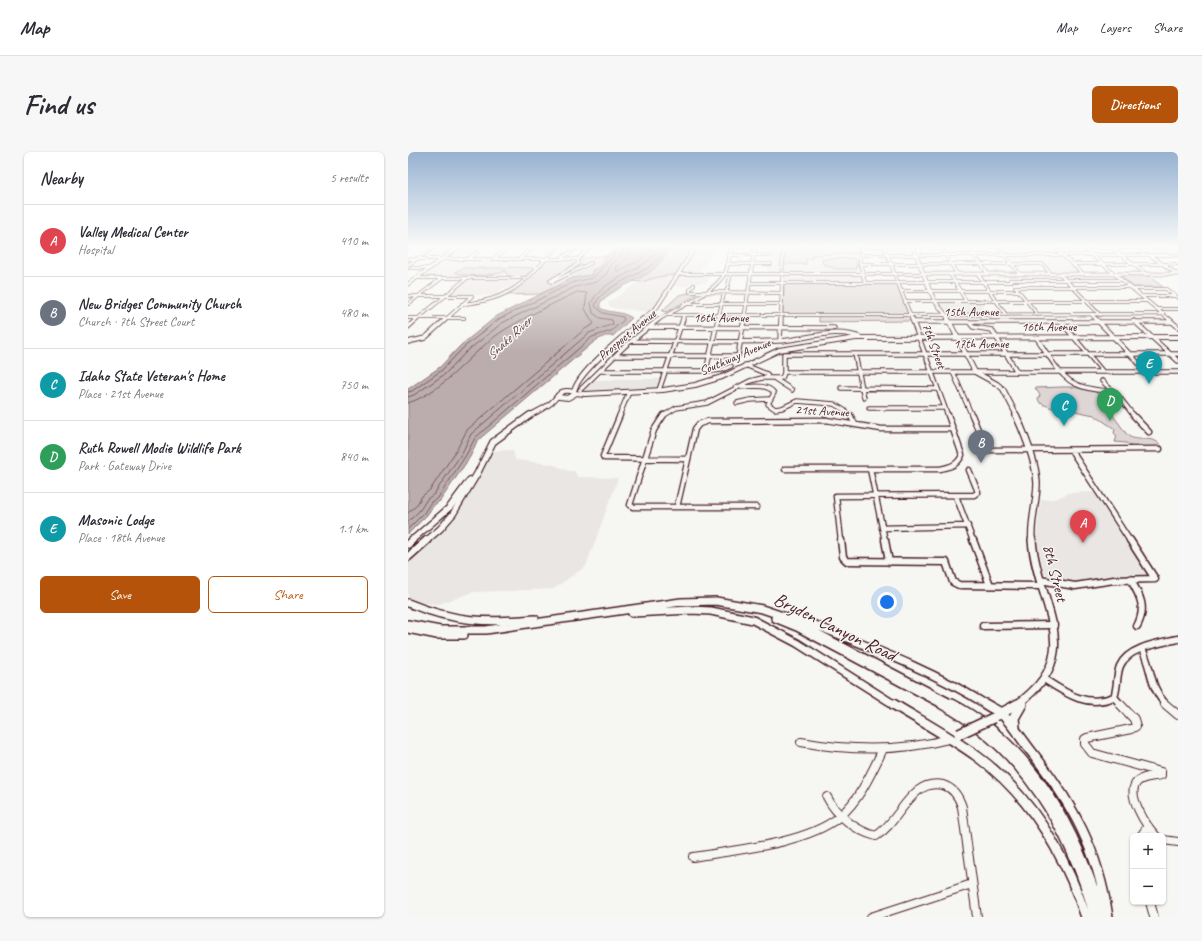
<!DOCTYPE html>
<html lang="en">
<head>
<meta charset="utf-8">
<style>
	body { margin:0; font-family:Caveat,sans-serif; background:#f7f7f7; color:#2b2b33 }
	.controls { position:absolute; right:12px; bottom:12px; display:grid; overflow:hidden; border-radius:6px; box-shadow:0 1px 3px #0004 }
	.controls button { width:36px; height:36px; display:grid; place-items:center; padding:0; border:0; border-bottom:1px solid #e1e1e2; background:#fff; color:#2b2b33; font:20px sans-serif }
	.you { position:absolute; left:479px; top:450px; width:14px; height:14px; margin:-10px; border:3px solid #fff; border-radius:50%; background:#1a73e8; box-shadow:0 0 0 6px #1a73e833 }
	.badge { display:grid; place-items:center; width:26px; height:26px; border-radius:50%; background:#b45309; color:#fff; font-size:13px; font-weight:700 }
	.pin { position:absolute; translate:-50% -33px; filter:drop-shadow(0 1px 2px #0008) }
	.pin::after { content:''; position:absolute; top:21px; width:14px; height:12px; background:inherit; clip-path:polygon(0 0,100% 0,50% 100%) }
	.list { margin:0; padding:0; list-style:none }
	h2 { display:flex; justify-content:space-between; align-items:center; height:52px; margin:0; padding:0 16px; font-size:17px }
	h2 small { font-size:13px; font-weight:400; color:#7c7c81 }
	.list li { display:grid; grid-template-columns:26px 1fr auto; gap:12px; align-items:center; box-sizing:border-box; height:72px; padding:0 16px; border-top:1px solid #e1e1e2 }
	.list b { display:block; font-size:15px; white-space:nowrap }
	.list p { margin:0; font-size:13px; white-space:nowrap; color:#7c7c81 }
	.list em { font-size:13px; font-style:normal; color:#7c7c81 }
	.actions { display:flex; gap:8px; padding:12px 16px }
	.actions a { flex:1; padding:9px 0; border:1px solid #b45309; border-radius:6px; text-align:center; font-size:14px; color:#b45309 }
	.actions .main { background:#b45309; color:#fff }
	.map { position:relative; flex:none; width:770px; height:765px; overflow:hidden; border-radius:6px }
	header { display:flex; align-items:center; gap:24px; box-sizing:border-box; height:56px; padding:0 20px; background:#fff; border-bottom:1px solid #e1e1e2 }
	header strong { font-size:19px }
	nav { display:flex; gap:22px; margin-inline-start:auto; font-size:14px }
	.intro { display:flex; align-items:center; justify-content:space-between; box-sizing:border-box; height:96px; padding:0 24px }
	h1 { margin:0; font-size:28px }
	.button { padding:10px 18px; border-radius:6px; background:#b45309; color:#fff; font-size:14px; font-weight:700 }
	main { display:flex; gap:24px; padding:0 24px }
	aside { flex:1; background:#fff; border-radius:6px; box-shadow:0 1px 3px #0004 }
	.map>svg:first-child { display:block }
	.built { fill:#e9e6e3 }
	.green { fill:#ddd6d5; stroke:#947a80 }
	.water { fill:#bbadae; stroke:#8e747a }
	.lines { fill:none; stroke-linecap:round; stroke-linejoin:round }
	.shore { stroke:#77585f; stroke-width:1 }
	.minor-far4-casing { stroke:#4a1f2b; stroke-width:4 }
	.minor-far3-casing { stroke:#4a1f2b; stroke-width:5.5 }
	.minor-far2-casing { stroke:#4a1f2b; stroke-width:7 }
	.minor-far1-casing { stroke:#4a1f2b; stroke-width:9 }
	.minor-casing { stroke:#4a1f2b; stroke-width:10 }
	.major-far4-casing { stroke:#4a1f2b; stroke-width:4.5 }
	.major-far3-casing { stroke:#4a1f2b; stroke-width:6 }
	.major-far2-casing { stroke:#4a1f2b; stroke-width:8 }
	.major-far1-casing { stroke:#4a1f2b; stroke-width:10 }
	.major-casing { stroke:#4a1f2b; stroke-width:12 }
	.minor-far4 { stroke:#f6f6f2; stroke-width:2.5 }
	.minor-far3 { stroke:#f6f6f2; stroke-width:3.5 }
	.minor-far2 { stroke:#f6f6f2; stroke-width:4.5 }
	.minor-far1 { stroke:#f6f6f2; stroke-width:6 }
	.minor { stroke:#f6f6f2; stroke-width:8 }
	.major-far4 { stroke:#f6f6f2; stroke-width:3 }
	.major-far3 { stroke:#f6f6f2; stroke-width:4 }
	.major-far2 { stroke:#f6f6f2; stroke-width:5.5 }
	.major-far1 { stroke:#f6f6f2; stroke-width:7 }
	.major { stroke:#f6f6f2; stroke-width:9 }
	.major-bridge-casing { stroke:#4a1f2b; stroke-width:12; stroke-linecap:butt }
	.major-bridge { stroke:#f6f6f2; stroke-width:9 }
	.labels { text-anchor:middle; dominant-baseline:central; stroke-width:3; stroke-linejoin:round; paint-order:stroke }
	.far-street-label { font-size:13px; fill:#4a1f2b; stroke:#f6f6f2 }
	.far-water-label { font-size:14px; font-style:italic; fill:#6c4a52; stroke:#f6f6f2 }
	.street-label { font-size:16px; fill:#4a1f2b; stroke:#f6f6f2 }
	.near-street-label { font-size:19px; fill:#4a1f2b; stroke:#f6f6f2 }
</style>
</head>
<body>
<header>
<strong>Map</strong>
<nav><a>Map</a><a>Layers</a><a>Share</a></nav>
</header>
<div class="intro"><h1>Find us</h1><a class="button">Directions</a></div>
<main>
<aside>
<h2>Nearby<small>5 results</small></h2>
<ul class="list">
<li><span class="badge" style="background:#e0444e">A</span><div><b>Valley Medical Center</b><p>Hospital</p></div><em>410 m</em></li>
<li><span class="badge" style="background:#6b7280">B</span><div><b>New Bridges Community Church</b><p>Church · 7th Street Court</p></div><em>480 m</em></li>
<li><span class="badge" style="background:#0f9aa8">C</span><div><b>Idaho State Veteran's Home</b><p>Place · 21st Avenue</p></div><em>750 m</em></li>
<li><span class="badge" style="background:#2e9e5b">D</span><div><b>Ruth Rowell Modie Wildlife Park</b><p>Park · Gateway Drive</p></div><em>840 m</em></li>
<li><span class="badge" style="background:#0f9aa8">E</span><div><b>Masonic Lodge</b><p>Place · 18th Avenue</p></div><em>1.1 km</em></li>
</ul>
<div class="actions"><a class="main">Save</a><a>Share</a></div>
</aside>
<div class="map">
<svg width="770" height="765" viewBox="0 0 770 765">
	<rect width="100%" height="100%" fill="#f6f6f2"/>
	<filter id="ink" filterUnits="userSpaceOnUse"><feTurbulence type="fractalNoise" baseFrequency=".025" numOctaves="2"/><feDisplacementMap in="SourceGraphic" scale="8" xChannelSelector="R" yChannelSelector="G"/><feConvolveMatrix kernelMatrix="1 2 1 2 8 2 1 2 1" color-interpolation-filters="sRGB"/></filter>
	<g filter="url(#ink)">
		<path class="built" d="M3,94H50L33,106H38L55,94H77L68,101H56L47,107L134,108L116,125H12L31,110H42L46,108L8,107L24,96H0Z
			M288,94H312L303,103L290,122H302L299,131H282L280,134H264L243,160L205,156L201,154L200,151L204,148L229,131L250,125L271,122Z
			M361,94H448L455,130L377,131L376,121H359Z
			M619,95H644L671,121H644L635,112H605L599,104L615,103L611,99H622Z
			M60,126H117L106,137L95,136L89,143H40Z
			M572,149L581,163H538L528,150Z
			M207,227H254L249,237L169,241L182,228H205Z
			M105,298L107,308L143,312L161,319H166L170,325L210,326L178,414L145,437L65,440L31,452L8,451L0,448V408L20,392L41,370L81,299Z
			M687,340L707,369L739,422L738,424H703L671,431L649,428L636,422L628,384L633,348L647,347L661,341Z"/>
		<path class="green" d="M264,94H286L271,122L250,125L233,130L224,129C243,120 252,111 264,94Z
			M375,94H450L452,101L404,103V107H398V112H374Z
			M189,104H199L195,108L192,115L185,118L183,123L165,126L132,142L99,143L108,136L137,107H170Z
			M444,106L448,108L450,114H447L448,117H428L415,112L414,107Z
			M100,115L126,116L116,125L100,124L97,119C89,124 53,125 47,120L55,116H97L96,117L97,118Z
			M712,123H739L755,135H726Z
			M489,131L503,169L411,170V163H375L376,132Z
			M280,141H292L259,160L254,159L271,143Z
			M655,235H666L688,240L720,284C732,291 746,282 754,295L722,296L723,294L718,291L707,290L709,284L706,281L707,277L686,263L662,258H649L632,251L630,247L632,243L627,236Z"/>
		<path class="water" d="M209,94H264C258,103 251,113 242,120C226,131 205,136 192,151V156C203,162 212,158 224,166L205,184H197L187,189L69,289L62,305L32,349L26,353L19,363L0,382V237L32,215L53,193L89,164L165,126L183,123L185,121L184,118L192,115L195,108Z"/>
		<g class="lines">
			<path class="shore" d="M223,94L220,104L208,116L209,119L233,108L246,94
				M0,240L4,239L34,218L55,196L91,167L166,130L185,126L204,105L212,94
				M0,245L6,243L37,222L58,200L94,171L167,135L189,130L199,121L203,112L215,101L217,94
				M0,251C40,238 63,198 98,177C120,163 145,152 169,140L179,141L177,157L186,172L177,177L59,278L48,299L22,338L14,344L8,354L0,361
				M0,370L12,358L19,347L26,342L54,301L63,282L181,181L205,172L204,168L192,166L185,161L183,151C198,123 236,122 253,94
				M0,377L16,361L23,350L30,346L58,303L67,286L184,185L203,179L216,168L215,165L195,161L187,154C191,136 227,125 241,115C249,110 254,102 259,94"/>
			<g class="minor-far4-casing">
				<path id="minor-far4" d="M450,94H651
					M476,94L504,168
					M532,94L549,122
					M560,94L580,122
					M589,94L612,122
					M645,94L675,122
					M648,95L733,96L761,94
					M674,95L762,168
					M703,95L738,122
					M0,96L3,94
					M452,101V110L457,131
					M321,103H362
					M452,103H770
					M743,104L769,122
					M0,107H170V112L142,129L144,130L183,111
					M60,107L77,94
					M86,107L101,94
					M111,107L126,94
					M152,107L171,94
					M170,107L183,94
					M319,112H363
					M452,112H634L643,122
					M665,112H770
					M0,113L28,94
					M0,116H22
					M271,122H516
					M542,122L558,149
					M570,122L598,163
					M652,122L692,163
					M9,126H120
					M602,128H714
					M490,130H603
					M342,131H490
					M286,133L282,137V140L374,141
					M607,135H722
					M609,137L630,163
					M725,137H758L770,146
					M494,139H611
					M318,141L323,122
					M0,144H64
					M734,144H767
					M498,149H739
					M0,152L34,126
					M54,152C105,148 117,129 150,94
					M276,152H373
					M749,157H770
					M258,163H503
					M503,163L755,162
					M684,163L689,168
					M0,166H56
					M8,168L59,126
					M37,168L64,144
					M250,168C269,156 306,142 317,121C321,113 321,103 324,94
					M274,168L276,163
					M310,168L316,141
					M336,168L347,94
					M373,168L375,94"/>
			</g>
			<g class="minor-far3-casing">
				<path id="minor-far3" d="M504,167L540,264
					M688,167L739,220
					M761,167L770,175
					M726,169L770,209
					M506,170H764
					M561,170L565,175L584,178L609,220
					M0,175L9,167
					M241,175L426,176
					M659,177L695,220
					M628,185C653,221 655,237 703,239
					M224,189C273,189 321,191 370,189C397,188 427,174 454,186
					M372,189L373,167
					M0,190L17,186L38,167
					M447,202L456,246
					M208,204H330L336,167
					M337,213L359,222L360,226
					M192,219H303L314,218L323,214
					M298,219L310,167
					M376,220H770
					M545,220L564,264
					M367,227L384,238
					M694,229L712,246L726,264
					M332,235C343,235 359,231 366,241L360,252L367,257L374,256L389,249L426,252L436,258L443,264
					M433,236L530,237
					M172,238L217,194L251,167
					M251,238L275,167
					M329,251L342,248L361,247
					M461,256H537
					M211,264L221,240
					M255,264L268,256L299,251L342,229L354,226H374L376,221V202H770"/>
			</g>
			<g class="minor-far2-casing">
				<path id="minor-far2" d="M212,263L195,304L196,306L280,307
					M256,263L246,278L222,353L225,355H349
					M442,263L447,272
					M564,263L576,292L582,298L752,297
					M725,263L741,280
					M663,298L722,389
					M377,317H532C542,315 550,313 554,303L540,263
					M462,317L477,389
					M548,344L565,389
					M269,355L287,277L291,272L300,269L418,268L473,277H545
					M474,376L560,374
					M433,389L428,344L566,343L570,340L561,318"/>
			</g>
			<g class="minor-far1-casing">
				<path id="minor-far1" d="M433,388L435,405L439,409L538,410L545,430L551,433L633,434
					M477,388L481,410
					M565,388L582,433
					M722,388L747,427
					M722,427C732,443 739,456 729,474
					M632,428L667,434L706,428L747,427
					M575,474L646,473
					M734,497C745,518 740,532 758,553
					M636,527C659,542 679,556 706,545C710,535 708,524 712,514C720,495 752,491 770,487
					M706,545L713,553"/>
			</g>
			<g class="minor-casing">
				<path id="minor" d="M712,552L726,567L728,574L723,577L679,586L677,587V592L684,601L753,620V623C745,625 735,624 729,630C717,642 739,675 748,684
					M757,552L770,563
					M393,590C443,599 491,600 541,587
					M419,645C428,663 448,679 468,684C493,669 502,626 535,633C545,636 551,645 554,655L569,765
					M733,684L740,674
					M755,688L770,690
					M285,705C326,698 398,692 431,665C451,649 464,620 475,597
					M742,750L746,765
					M463,765L564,732"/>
			</g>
			<g class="major-far4-casing">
				<path id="major-far4" d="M504,94C513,111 517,130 526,147C530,155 537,160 541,168
					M516,122H770
					M0,132L52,94
					M234,168L249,155L288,94"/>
			</g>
			<g class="major-far3-casing">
				<path id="major-far3" d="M540,167L567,220L589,232L595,237L609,264
					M166,240C169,220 219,182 235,167
					M167,241L177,242L255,238L287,233L314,225L371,198L448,186L770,185
					M121,264C128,260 137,256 143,251C152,243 151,236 166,240L167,242L160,246L151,245L150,243"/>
			</g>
			<g class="major-far2-casing">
				<path id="major-far2" d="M608,263C617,283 628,309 629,331C629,351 622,370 624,389
					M3,389L42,355L62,328
					M18,389L32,377L45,362L69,322L85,290L122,263"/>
			</g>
			<g class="major-far1-casing">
				<path id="major-far1" d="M0,392L4,388
					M0,405L19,388
					M0,451C46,470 79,471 127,467
					M224,461L283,458L303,459L345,468L389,491L487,553
					M385,464C450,491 519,515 579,553
					M367,466L389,475L536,553
					M0,472L32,478H78L273,450L308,449L354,457L378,465L546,553
					M0,477L29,483H56
					M608,553C681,502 629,454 624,388
					M613,553L614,551"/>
			</g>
			<g class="major-casing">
				<path id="major" d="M485,552C513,569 544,586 570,605C624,645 657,703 678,765
					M534,552C616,596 663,678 687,765
					M544,552C625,594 670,681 694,765
					M577,552C582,555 588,558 593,561C602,569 615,589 623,599C665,652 690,698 700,765
					M590,563L610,552
					M607,575L606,566L614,552"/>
			</g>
			<use href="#minor-far4" class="minor-far4"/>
			<use href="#minor-far3" class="minor-far3"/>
			<use href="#minor-far2" class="minor-far2"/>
			<use href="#minor-far1" class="minor-far1"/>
			<use href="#minor" class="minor"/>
			<use href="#major-far4" class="major-far4"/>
			<use href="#major-far3" class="major-far3"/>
			<use href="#major-far2" class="major-far2"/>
			<use href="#major-far1" class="major-far1"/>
			<use href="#major" class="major"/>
			<g class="major-bridge-casing">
				<path id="major-bridge" d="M551,582L585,566"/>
			</g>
			<use href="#major-bridge" class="major-bridge"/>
		</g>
	</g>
	<linearGradient id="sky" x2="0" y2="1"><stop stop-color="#96b1d1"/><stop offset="0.47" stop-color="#fbfbf9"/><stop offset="1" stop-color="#fbfbf9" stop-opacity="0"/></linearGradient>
	<rect width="770" height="201" fill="url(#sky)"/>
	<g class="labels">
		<g class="far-street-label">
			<text x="563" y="160">15th Avenue</text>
			<text x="313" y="166">16th Avenue</text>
			<text x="641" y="175">16th Avenue</text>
			<text transform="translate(219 183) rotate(-40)">Prospect Avenue</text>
			<text x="573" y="192">17th Avenue</text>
			<text transform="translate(526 194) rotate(70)">7th Street</text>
			<text transform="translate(327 205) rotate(-23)">Southway Avenue</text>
			<text transform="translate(414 259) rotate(3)">21st Avenue</text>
		</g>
		<g class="far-water-label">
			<text transform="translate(101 186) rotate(-43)">Snake River</text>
		</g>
		<g class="street-label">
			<text transform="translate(647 421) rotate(76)">8th Street</text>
		</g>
		<g class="near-street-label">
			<text transform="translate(427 475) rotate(26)">Bryden Canyon Road</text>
		</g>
	</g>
</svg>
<div class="controls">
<button>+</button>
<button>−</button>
</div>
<div class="you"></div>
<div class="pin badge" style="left:675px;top:391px;background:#e0444e">A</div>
<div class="pin badge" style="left:573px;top:311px;background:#6b7280">B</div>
<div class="pin badge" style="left:656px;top:274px;background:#0f9aa8">C</div>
<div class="pin badge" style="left:702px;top:269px;background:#2e9e5b">D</div>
<div class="pin badge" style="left:741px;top:232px;background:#0f9aa8">E</div>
</div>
</main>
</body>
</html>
